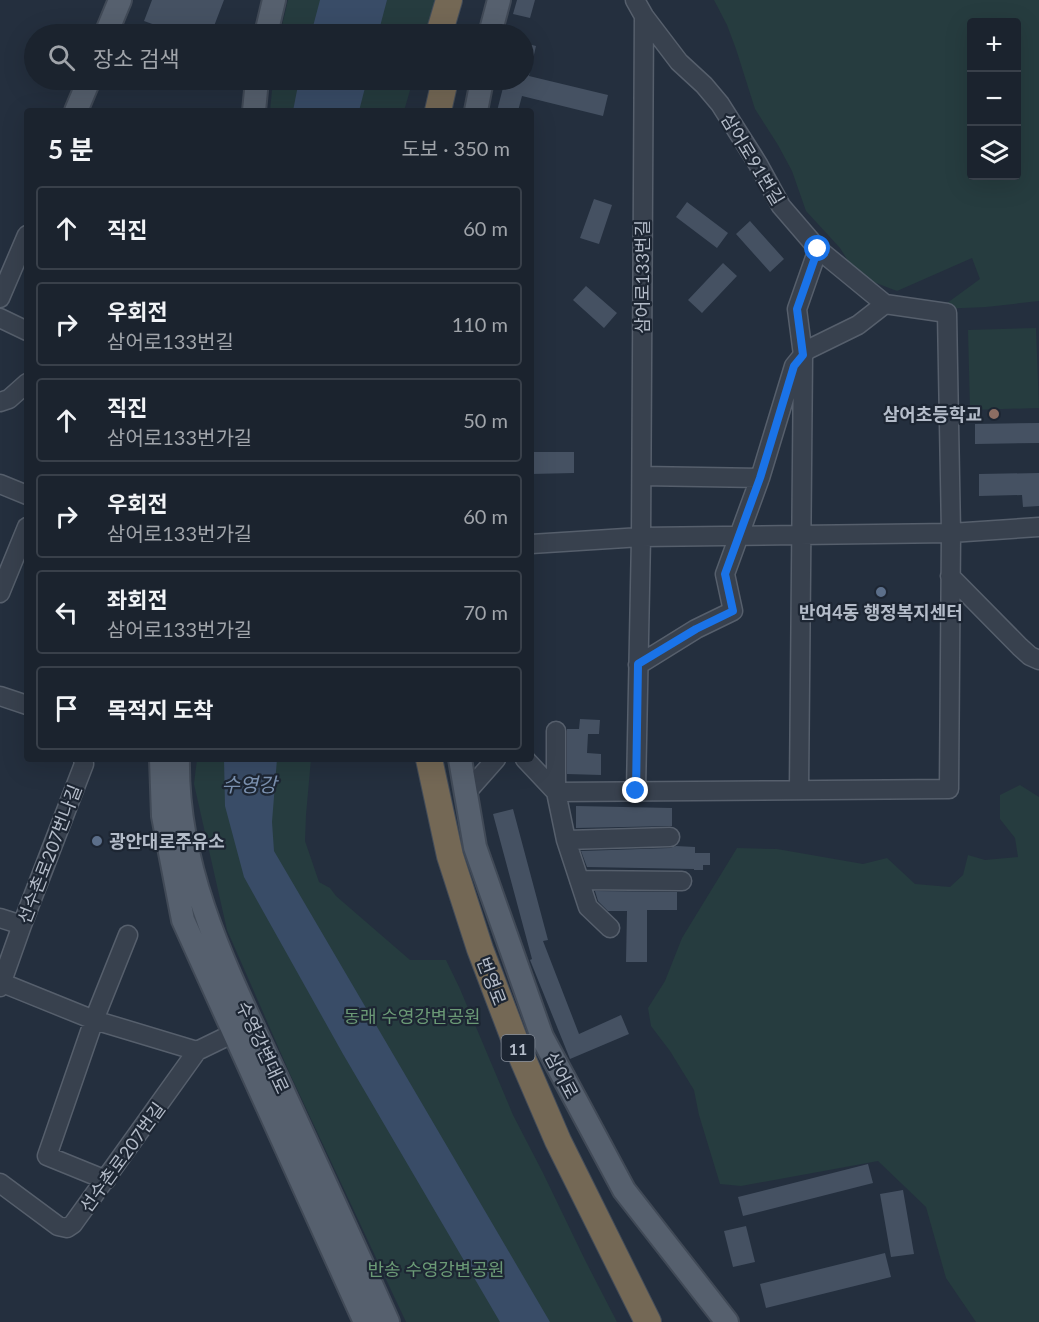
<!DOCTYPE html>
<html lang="ko">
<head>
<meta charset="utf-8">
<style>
	body { margin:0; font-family:Lato,"Noto Sans KR",sans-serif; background:#242b36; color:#f1f3f6 }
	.controls { position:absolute; right:18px; top:18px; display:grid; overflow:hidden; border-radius:6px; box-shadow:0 6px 24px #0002 }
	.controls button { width:54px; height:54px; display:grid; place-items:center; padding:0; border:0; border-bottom:2px solid #39404a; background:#1b232e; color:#f1f3f6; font:30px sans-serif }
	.stop { position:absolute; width:18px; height:18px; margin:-14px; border:4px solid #1a73e8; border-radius:50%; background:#fff }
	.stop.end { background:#1a73e8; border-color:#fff; box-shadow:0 2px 6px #0008 }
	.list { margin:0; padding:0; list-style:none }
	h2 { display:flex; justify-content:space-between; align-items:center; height:78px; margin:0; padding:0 24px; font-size:26px }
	h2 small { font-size:20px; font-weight:400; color:#a0a4aa }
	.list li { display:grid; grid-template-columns:39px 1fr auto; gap:18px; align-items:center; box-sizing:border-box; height:84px; margin:0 12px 12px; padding:0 12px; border:2px solid #39404a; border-radius:6px }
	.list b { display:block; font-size:22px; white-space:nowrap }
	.list p { margin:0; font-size:20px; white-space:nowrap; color:#a0a4aa }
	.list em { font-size:20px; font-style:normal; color:#a0a4aa }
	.icon { flex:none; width:33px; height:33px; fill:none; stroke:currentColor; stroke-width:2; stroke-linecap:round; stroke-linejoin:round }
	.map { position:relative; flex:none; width:1039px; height:1322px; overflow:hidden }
	.search { position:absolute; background:#1b232e; box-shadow:0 6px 24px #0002; left:24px; top:24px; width:510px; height:66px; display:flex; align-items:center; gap:15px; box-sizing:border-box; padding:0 21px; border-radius:33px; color:#a0a4aa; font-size:22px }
	.panel { position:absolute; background:#1b232e; box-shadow:0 6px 24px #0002; left:24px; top:108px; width:510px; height:654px; border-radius:6px }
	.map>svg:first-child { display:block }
	.green { fill:#263c3f; fill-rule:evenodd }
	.water { fill:#394c67 }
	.building { fill:#455162 }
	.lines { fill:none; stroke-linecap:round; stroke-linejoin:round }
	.minor-casing { stroke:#565f6c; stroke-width:21 }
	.major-casing { stroke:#414a57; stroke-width:26 }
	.highway-casing { stroke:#434c59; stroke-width:28 }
	.minor { stroke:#38414e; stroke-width:18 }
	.major { stroke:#56606e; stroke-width:22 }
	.highway { stroke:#746855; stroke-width:26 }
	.route { stroke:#1a73e8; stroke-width:8 }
	.education-dot { fill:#8d6e63; stroke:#1d2633; stroke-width:2 }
	.service-dot { fill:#5c6f8a; stroke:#1d2633; stroke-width:2 }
	.labels { text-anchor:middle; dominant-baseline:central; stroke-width:4.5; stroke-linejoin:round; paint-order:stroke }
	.shield { fill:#1d2633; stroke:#878f9c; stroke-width:1.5 }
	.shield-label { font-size:16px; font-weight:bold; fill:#b4bcc9 }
	.street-label { font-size:18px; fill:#b4bcc9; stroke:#1d2633 }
	.poi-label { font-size:18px; font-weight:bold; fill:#b4bcc9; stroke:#1d2633; text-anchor:end }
	.park-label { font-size:18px; fill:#6b9a76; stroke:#1d2633 }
	.water-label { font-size:20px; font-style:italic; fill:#7c92b1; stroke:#1d2633 }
</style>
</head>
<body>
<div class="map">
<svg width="1039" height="1322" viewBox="0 0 1039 1322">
	<rect width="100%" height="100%" fill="#242f3e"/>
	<path class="green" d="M288,0H436L426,34H280Z
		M714,0H1039V301L986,307L939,309L980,279L972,258L897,291L876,283L855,272L840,248L806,211L792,171L778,145L755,109L736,49L727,25ZM972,22H1016V176H972Z
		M273,80H413L404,111H270Z
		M1036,328L1039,408L970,410L968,330Z
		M197,759H311L306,815L305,841L319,882L330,888L336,896L410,960H446L460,989L513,1115L543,1173L585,1260L617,1322H406L290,1074L227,930L194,784Z
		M1020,785L1039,797V1322H976L946,1278L926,1207L878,1161L741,1186L720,1184L699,1115L694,1090L670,1051L651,1026L648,1008L665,981L682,938L737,848L777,849L863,864L887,858L915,884L950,887L963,875L968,855L985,860L1018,857L1015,838L1000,819V795Z"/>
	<path class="water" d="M320,0H387L378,34H311Z
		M299,80H367L359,111H293Z
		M224,759H277L272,822L274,851L550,1322H500L343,1054L244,877L225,806Z"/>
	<path class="building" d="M152,0H224L211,34H180L144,21Z
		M517,0H535L530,18L513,14Z
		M524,43L536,46L529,76L608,95L603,116L522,96L518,111H497L505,80H524Z
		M594,199L612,205L599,244L580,238Z
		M687,202L728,233L717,248L676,217Z
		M750,221L784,259L770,272L736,234Z
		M723,263L737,276L702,313L688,300Z
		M586,286L617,313L604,328L573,300Z
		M1039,423V443L975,444V424Z
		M531,452H574V473L531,474Z
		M1039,473V506L1023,507L1022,495L979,496V474Z
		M580,719L600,720L599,734H588L587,753L601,754V775L567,774V729H579Z
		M576,806L672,808V826L576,828Z
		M513,809L548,940L543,941L579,1034L621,1015L629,1034L570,1059L530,960L532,959L493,814Z
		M676,846L695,847V853H710V865H703V870H694V869L587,867L581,851L670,848Z
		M595,891L677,892V910H647V962H626L627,911H608L598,901Z
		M868,1164L873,1183L743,1216L738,1197Z
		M903,1190L914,1254L891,1257L880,1194Z
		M746,1226L755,1262L733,1267L724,1231Z
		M885,1253L891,1277L766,1308L760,1284Z"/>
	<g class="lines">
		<g class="minor-casing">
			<path id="minor" d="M0,298L27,235
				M0,318L27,331
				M0,402L9,399L27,383
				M642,476L760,478
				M0,484L27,495
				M531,544L641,537L951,533L1039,527
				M950,576L1020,647L1030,656L1039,660
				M0,593L27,527
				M638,665L696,629L733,611L725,574L760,478L794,366L807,350L858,325L885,304
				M0,696L27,705
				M556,731V792L566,840L588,907L610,928
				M525,759L556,792L949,789L951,533L947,313L885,304L818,249L781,206L758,164L720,104L704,85L679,62L644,16L635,0
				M799,790L803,355L797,309L818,249
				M636,791L641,537L644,16
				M466,793L496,759
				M566,840L670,837
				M579,880L682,881
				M0,918L22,925
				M0,982L94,1020L197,1051
				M0,987L22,925L84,764L83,759
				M106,1180L47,1156L94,1020L128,935
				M0,1183L58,1226L67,1228L73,1224L197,1051L234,1033"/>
		</g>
		<g class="major-casing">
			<path id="major" d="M106,34L120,0
				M266,34L274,0
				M490,34L499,0
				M76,111L89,80
				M254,111L257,80
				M476,111L482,80
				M161,759L163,816L183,920L365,1322
				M178,759C176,874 230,976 277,1078C314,1159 352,1240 388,1322
				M460,759L475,847L542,1037L624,1190L727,1322"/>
		</g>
		<g class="highway-casing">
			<path id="highway" d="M439,34L449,0
				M438,111L445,80
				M429,759L450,856L480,949L515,1041L558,1141L648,1322"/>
		</g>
		<use href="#minor" class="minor"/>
		<use href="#major" class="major"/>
		<use href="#highway" class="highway"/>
	</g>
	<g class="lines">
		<path class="route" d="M636,791L638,664L696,629L733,611L725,574L760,478L794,366L803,355L797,309L818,249"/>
	</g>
	<circle class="education-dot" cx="994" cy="414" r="6"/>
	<g class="service-dot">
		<circle cx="881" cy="592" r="6"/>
		<circle cx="97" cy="841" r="6"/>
	</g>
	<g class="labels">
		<rect class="shield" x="501.5" y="1035" width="33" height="26" rx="4.5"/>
		<g class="shield-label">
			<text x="518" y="1048">11</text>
		</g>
		<g class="street-label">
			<text transform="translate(753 159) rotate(59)">삼어로91번길</text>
			<text transform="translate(642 277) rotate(-90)">삼어로133번길</text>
			<text transform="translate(49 854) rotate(-69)">선수촌로207번나길</text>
			<text transform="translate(492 981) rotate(69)">번영로</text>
			<text transform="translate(263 1047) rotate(65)">수영강변대로</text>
			<text transform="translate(562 1075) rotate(62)">삼어로</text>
			<text transform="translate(122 1157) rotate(-54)">선수촌로207번길</text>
		</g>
		<g class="poi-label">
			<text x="982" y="414">삼어초등학교</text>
			<text x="881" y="612" text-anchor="middle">반여4동 행정복지센터</text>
			<text x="109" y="841" text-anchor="start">광안대로주유소</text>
		</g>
		<g class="park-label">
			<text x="412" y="1016">동래 수영강변공원</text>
			<text x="436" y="1269">반송 수영강변공원</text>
		</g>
		<g class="water-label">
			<text x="249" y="784">수영강</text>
		</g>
	</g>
</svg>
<div class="controls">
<button>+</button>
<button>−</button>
<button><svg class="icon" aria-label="layers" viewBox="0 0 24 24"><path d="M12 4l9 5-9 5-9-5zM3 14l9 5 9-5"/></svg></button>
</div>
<div class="stop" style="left:818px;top:249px"></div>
<div class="stop end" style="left:636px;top:791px"></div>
<div class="search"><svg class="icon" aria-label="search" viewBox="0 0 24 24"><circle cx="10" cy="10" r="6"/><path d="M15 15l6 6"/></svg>장소 검색</div>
<section class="panel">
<h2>5 분<small>도보 · 350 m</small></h2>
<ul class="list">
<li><svg class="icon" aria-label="ahead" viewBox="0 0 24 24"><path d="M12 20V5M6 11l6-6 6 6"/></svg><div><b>직진</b></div><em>60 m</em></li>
<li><svg class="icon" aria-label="right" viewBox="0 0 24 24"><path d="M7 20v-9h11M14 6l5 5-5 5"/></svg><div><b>우회전</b><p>삼어로133번길</p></div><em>110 m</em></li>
<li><svg class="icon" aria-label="ahead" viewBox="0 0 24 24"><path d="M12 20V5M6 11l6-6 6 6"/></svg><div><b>직진</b><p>삼어로133번가길</p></div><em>50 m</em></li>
<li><svg class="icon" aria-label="right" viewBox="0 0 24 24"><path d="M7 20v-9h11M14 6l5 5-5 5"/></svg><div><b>우회전</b><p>삼어로133번가길</p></div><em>60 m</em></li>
<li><svg class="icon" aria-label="left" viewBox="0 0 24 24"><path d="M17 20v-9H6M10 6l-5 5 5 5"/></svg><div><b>좌회전</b><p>삼어로133번가길</p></div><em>70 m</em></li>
<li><svg class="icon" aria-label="arrive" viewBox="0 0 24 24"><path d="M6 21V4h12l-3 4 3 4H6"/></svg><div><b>목적지 도착</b></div></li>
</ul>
</section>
</div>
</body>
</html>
